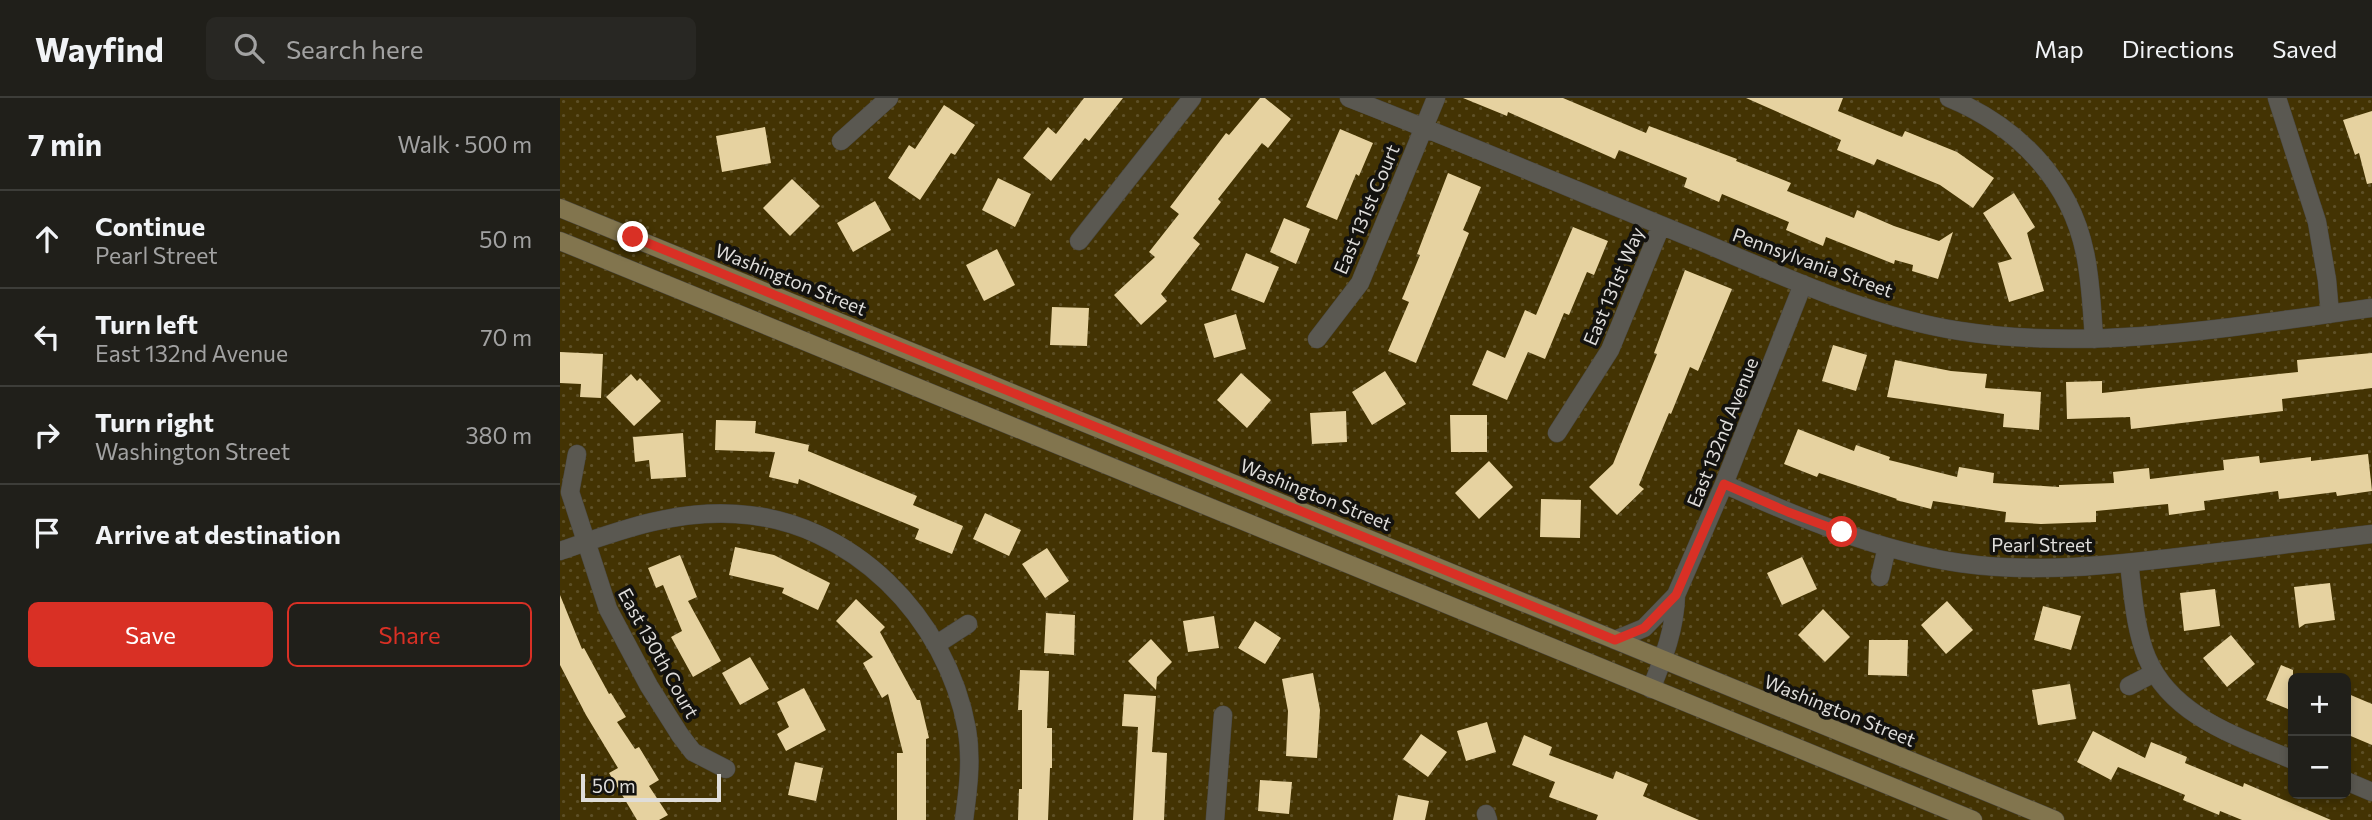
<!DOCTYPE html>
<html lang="en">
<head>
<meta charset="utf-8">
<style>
	body { margin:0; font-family:Commissioner,sans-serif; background:#282723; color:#f1f3f6 }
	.controls { position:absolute; right:21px; bottom:21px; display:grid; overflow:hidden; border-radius:10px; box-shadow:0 4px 10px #0003 }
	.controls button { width:63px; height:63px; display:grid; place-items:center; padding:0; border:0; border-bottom:2px solid #3d3d39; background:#201f1a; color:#f1f3f6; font:35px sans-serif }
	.scale { position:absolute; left:21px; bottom:18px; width:140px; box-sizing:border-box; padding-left:7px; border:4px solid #dfddda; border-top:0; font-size:19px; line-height:24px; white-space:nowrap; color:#dfddda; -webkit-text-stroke:5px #13120f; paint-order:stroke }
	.stop { position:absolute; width:21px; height:21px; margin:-16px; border:5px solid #d93025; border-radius:50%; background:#fff }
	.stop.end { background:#d93025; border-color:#fff; box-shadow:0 2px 7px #0008 }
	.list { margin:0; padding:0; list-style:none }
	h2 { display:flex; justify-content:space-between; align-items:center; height:91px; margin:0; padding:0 28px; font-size:30px }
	h2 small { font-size:23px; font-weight:400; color:#a2a2a2 }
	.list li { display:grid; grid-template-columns:46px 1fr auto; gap:21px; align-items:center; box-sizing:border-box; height:98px; padding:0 28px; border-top:2px solid #3d3d39 }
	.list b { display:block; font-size:26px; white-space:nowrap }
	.list p { margin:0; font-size:23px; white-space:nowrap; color:#a2a2a2 }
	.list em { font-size:23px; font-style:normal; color:#a2a2a2 }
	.actions { display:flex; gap:14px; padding:21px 28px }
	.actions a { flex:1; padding:16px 0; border:2px solid #d93025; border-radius:10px; text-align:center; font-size:24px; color:#d93025 }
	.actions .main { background:#d93025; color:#fff }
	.icon { flex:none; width:38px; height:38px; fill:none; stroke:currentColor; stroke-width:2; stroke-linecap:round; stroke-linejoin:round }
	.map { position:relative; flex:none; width:1812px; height:722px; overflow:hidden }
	header { display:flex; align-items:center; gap:42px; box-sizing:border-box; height:98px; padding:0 35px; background:#201f1a; border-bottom:2px solid #3d3d39 }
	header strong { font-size:33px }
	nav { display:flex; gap:38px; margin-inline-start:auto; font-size:24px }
	.search { width:490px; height:63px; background:#282723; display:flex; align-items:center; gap:18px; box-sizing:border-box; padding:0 24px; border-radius:10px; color:#a2a2a2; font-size:26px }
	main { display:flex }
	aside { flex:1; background:#201f1a }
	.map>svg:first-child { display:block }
	.grass { fill:url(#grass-dots); fill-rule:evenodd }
	.building { fill:#e6d2a0 }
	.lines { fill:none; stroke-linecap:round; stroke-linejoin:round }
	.minor-casing { stroke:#494742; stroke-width:19 }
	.secondary-casing { stroke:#494742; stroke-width:19 }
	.minor { stroke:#5a5851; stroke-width:18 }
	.secondary { stroke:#82754e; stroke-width:18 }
	.route { stroke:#d93025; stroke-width:9 }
	.labels { text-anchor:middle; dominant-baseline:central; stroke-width:7; stroke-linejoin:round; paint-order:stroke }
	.street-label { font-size:19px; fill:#dfddda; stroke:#13120f }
</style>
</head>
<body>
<header>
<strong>Wayfind</strong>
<div class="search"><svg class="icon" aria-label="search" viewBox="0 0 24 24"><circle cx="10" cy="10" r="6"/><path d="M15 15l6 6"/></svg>Search here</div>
<nav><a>Map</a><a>Directions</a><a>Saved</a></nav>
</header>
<main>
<aside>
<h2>7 min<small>Walk · 500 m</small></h2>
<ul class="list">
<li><svg class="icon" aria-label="ahead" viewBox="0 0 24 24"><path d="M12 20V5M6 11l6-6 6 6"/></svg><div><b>Continue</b><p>Pearl Street</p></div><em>50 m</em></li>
<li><svg class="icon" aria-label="left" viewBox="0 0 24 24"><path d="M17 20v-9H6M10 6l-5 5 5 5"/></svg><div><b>Turn left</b><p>East 132nd Avenue</p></div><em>70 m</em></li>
<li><svg class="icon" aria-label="right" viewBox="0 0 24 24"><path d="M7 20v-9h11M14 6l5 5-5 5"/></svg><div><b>Turn right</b><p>Washington Street</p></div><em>380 m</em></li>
<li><svg class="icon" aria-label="arrive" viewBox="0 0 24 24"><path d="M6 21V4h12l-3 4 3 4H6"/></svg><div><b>Arrive at destination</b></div></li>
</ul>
<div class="actions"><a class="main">Save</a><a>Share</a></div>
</aside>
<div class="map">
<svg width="1812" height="722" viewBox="0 0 1812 722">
	<defs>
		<pattern id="grass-dots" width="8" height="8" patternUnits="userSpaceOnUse" patternTransform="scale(1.75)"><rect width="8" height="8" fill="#433303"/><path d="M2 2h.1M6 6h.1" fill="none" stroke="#5e5027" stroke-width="1.8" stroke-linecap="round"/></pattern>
	</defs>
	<rect width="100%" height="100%" fill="#2b2923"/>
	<path class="grass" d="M0,0H1812V722H0ZM1733,580H1786V696H1733Z"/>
	<path class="building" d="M524,0H563L529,43L525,40L491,83L463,60L488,29L496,36Z
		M700,0H705L731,21L708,50L702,45L658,101L661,104L633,140L640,146L601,196L607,203L581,227L554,197L595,159L589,154L619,116L610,109L666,35L669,37Z
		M903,0H1003L1086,35L1089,28L1177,61L1176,63L1231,85L1227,93L1294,120L1297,112L1334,128L1379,143L1393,134L1378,181L1352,173L1353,167L1335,162L1334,166L1266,139L1263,148L1226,132L1229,124L1162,96L1159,104L1124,89L1127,80L1059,52L1055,61L948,14L947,18Z
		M1186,0H1283L1278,13L1342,39L1345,33L1397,54L1434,80L1413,110L1380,87L1317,61L1314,67L1277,52L1281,42Z
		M384,7L415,27L395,57L391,55L360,102L328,80L349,47L355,51Z
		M1812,13V85L1807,86L1799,55L1795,57L1783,22Z
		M205,29L211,65L162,74L156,38Z
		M780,31L813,45L799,78L796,76L777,122L746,109Z
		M888,75L921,89L903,132L909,135L856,265L828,253L849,204L842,201L860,157L857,156Z
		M438,80L471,96L455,129L422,112Z
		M232,81L260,108L230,138L203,110Z
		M1454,95L1475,129L1467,135L1484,193L1449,204L1438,165L1452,161L1423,115Z
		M315,103L331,132L293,154L277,125Z
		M724,120L750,131L736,166L710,154Z
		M1013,129L1048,143L1034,177L1027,174L1009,217L1004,215L985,261L968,254L947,302L912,287L927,252L945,260L965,212L976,217Z
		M437,151L455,187L424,203L406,167Z
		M686,155L719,169L704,205L671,192Z
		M1125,172L1172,191L1138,273L1130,269L1111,316L1109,315L1079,387L1084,391L1057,417L1029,389L1053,366L1097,256L1094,255Z
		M492,209L529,210L527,248L490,247Z
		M676,216L686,251L654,260L644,226Z
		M1273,247L1307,257L1296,293L1262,283Z
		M0,254L43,256L41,300L20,299L21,286L0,285Z
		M1812,255V290L1722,301L1723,313L1571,331L1570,319L1507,321L1506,284L1542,283V295L1738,274L1737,262Z
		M1335,262L1391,273L1427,276L1425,290L1481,294L1479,332L1443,329L1444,316L1327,299Z
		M825,273L846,306L812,327L792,294Z
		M681,275L711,302L687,330L657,302Z
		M71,276L77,283L80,280L101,303L74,328L46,299Z
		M786,313L787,344L752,346L750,315Z
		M890,317H927V354H891Z
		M156,322L196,323L195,335L249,347L248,353L357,398L353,407L403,428L392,456L355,441L359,431L239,381L238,386L209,379L215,354L155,352Z
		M1238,331L1294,353L1296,347L1330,359L1329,362L1397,379L1399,369L1434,375L1433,385L1499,389V387L1554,385L1553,374L1589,370L1590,381L1664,372L1663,362L1699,358L1700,365L1751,359V363L1808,356L1812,393L1777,398L1776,394L1719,401L1718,393L1644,403L1645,412L1609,417L1608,406L1536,413V424L1481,426L1445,424L1446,414L1373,403L1371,411L1336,402L1337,401L1259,375L1257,379L1224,366Z
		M123,335L126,379L91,381L89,362L75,364L73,339Z
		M929,363L953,389L919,421L895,395Z
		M981,401L1021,402L1020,440L980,439Z
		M425,415L461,432L449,458L413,441Z
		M175,449L214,457L270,485L258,512L222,495L224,490L169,477Z
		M487,450L509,483L485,500L462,466Z
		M120,457L137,499L128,503L161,563L133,579L111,539L122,533L103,487L96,490L88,470Z
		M1242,459L1257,491L1222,507L1207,475Z
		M1770,485L1775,522L1745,526L1739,530L1734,489Z
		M1655,491L1660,528L1624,533L1620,495Z
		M0,497L22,551L24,550L49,596L51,595L66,619L57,624L75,651L79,649L99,682L89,688L108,717L99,722H77L49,675L58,670L26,617L0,567Z
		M296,501L325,529L320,534L357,602H360L369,640L366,641V722H337V655H343L328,596L322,600L303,565L313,559L276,523Z
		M1387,503L1413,532L1386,556L1361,527Z
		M1483,508L1521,518L1511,552L1474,542Z
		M1263,511L1290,539L1265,564L1238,537Z
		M486,515L515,517L514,557L484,555Z
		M654,518L659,550L628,554L623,523Z
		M695,523L721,540L705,566L678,550Z
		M1671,537L1695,566L1667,589L1643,560Z
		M591,541L612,564L597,579L596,592L568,563Z
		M1309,542H1348L1347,578L1308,577Z
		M190,559L209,591L180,607L162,575Z
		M1721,567L1733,572V613L1706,602Z
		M460,572L489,573L487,630H492V670H490L488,722H458L459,691H462V612H458Z
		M753,575L760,612L757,660L726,658L728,613L722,581Z
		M1510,586L1516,621L1478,627L1472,592Z
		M244,590L266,632L226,653L217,636L229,629L217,604Z
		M1786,595L1812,606V647L1786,636Z
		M564,596L596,598L592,654L607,655L604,722H573L578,629L562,628Z
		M927,624L936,654L906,663L897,633Z
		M1533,633L1585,660L1591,644L1627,659L1625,665L1683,689L1684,685L1771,722H1682L1660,713L1659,717L1623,702L1625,697L1558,669L1551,682L1517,664Z
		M861,636L887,654L868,679L843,661Z
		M964,637L992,649L989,657L1053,681L1056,673L1088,686L1083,698L1139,722H1036L1038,717L989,699L995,684L952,667Z
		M235,664L263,670L256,703L228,697Z
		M700,682L732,684L729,716L698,713Z
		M838,697L869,703L865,722H833Z"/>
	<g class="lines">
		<g class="minor-casing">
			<path id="minor" d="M789,0C907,46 1024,96 1142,144C1225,179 1310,219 1400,233C1534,254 1678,228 1812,210
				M1389,0C1457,28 1510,82 1525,155C1531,183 1532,213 1534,241
				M1717,0L1757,124L1767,182L1770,216
				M281,43L329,0
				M519,143L632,0
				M757,241L800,185L876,0
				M997,335L1050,252L1101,128
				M17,356L10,394L48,511L89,588L120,637L133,654L166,671
				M1164,386C1240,420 1318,453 1400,465C1476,476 1553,467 1628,458C1689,451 1751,443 1812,436
				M0,453C58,433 113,412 176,416C292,422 387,520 407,632C412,662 408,692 404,722
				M1569,465C1573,496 1575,531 1587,560C1612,619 1679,639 1733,662
				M1320,479L1327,449
				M1055,542L1084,530L1116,497L1164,386L1243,186
				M377,546L408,526
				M1569,588L1594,575
				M1091,591C1104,559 1115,531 1116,497
				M1786,683L1812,694
				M926,716L928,722
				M655,722L663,617"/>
		</g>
		<g class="secondary-casing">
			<path id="secondary" d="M0,110L1495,722
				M0,143L1413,722"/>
		</g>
		<use href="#minor" class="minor"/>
		<use href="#secondary" class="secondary"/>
	</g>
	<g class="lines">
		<path class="route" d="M73,139L1055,542L1084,530L1116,497L1164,386L1228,414L1282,434"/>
	</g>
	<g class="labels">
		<g class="street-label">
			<text transform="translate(806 111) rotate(-67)">East 131st Court</text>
			<text transform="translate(1253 164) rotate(20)">Pennsylvania Street</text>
			<text transform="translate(231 181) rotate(22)">Washington Street</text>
			<text transform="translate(1053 188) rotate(-67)">East 131st Way</text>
			<text transform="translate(1162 334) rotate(-68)">East 132nd Avenue</text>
			<text transform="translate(756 396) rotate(22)">Washington Street</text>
			<text x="1482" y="446">Pearl Street</text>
			<text transform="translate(99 555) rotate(61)">East 130th Court</text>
			<text transform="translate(1280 612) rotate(22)">Washington Street</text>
		</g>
	</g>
</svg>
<div class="controls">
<button>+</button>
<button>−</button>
</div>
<div class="scale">50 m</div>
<div class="stop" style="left:1282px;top:434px"></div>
<div class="stop end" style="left:73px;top:139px"></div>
</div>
</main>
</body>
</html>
